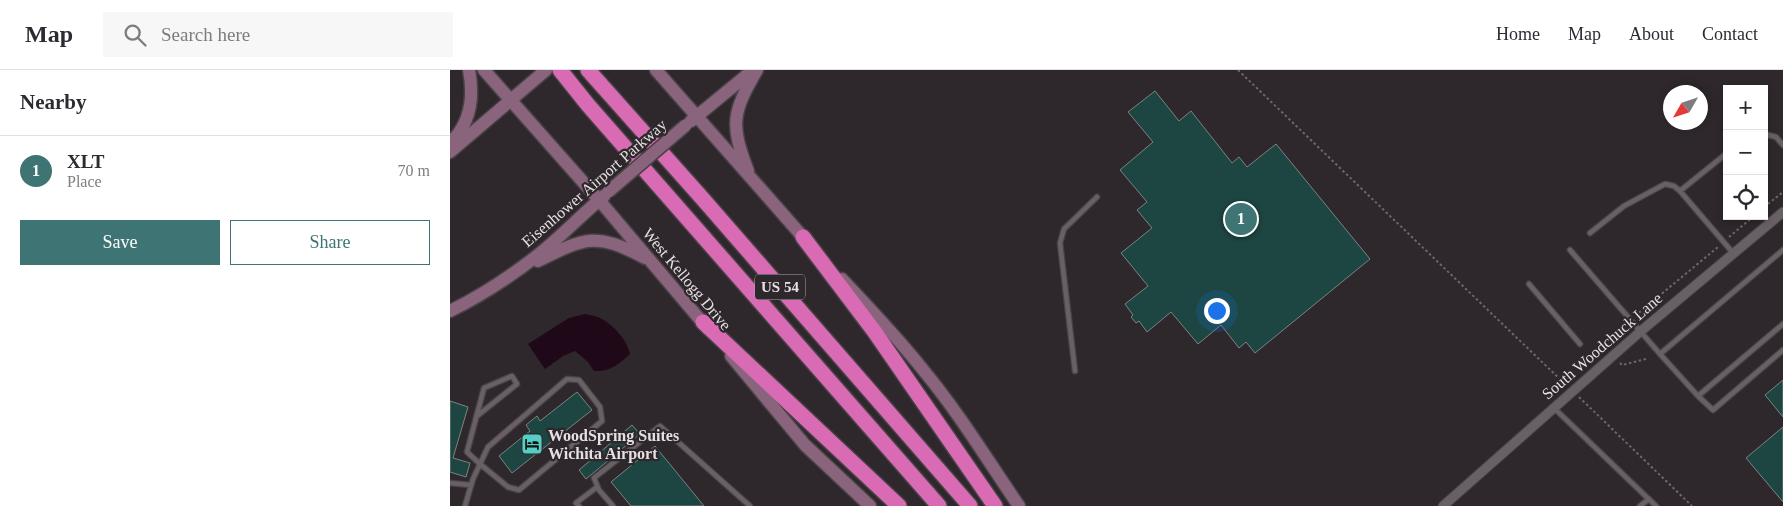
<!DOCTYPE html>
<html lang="en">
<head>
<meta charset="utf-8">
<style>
	body { margin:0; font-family:"Times New Roman",serif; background:#f7f7f7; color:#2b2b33 }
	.controls { position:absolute; right:15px; top:15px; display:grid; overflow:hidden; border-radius:0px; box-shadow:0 2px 8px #0003 }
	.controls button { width:45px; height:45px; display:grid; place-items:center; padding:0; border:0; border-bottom:1px solid #e1e1e2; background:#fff; color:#2b2b33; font:25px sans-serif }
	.compass { position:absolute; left:1213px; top:15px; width:45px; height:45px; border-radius:50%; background:#fff; box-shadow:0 2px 8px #0003; rotate:231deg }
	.you { position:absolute; left:766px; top:240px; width:18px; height:18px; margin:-12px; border:4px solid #fff; border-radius:50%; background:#1a73e8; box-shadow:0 0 0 8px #1a73e833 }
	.badge { display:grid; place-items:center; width:32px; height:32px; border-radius:50%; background:#3e7474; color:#fff; font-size:16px; font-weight:700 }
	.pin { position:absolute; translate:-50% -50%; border:2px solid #fff; box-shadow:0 1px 5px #0006 }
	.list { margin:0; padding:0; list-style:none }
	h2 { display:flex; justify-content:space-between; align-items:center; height:65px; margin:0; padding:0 20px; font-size:21px }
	h2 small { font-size:16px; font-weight:400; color:#7c7c81 }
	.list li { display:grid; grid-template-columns:32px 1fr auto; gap:15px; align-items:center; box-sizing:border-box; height:70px; padding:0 20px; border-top:1px solid #e1e1e2 }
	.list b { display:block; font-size:19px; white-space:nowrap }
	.list p { margin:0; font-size:16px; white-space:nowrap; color:#7c7c81 }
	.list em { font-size:16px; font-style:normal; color:#7c7c81 }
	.actions { display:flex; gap:10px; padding:15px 20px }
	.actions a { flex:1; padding:11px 0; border:1px solid #3e7474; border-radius:0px; text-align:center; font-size:18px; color:#3e7474 }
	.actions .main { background:#3e7474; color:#fff }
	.icon { flex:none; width:28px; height:28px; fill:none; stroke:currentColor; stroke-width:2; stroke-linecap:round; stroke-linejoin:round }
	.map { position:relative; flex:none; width:1333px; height:436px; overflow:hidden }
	header { display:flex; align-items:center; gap:30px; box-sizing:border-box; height:70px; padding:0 25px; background:#fff; border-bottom:1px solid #e1e1e2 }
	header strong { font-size:24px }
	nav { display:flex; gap:28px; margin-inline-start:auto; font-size:18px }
	.search { width:350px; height:45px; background:#f7f7f7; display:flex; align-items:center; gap:12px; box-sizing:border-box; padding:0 18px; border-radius:0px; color:#7c7c81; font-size:19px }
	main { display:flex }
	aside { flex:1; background:#fff }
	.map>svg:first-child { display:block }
	.water { fill:#1f0818 }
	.building { fill:#1d4541; stroke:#7a8583 }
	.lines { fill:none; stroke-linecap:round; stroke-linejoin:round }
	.service-casing { stroke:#484246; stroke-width:7 }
	.minor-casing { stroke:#484246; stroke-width:11 }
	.secondary-casing { stroke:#484246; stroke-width:15 }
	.motorway-casing { stroke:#484246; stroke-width:18 }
	.path { stroke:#6d676a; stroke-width:2; stroke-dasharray:2.5 2.5; stroke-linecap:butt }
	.service { stroke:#686065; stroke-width:4.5 }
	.minor { stroke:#686065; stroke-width:9 }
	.secondary { stroke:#8a637d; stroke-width:12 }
	.motorway { stroke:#d96bb5; stroke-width:15 }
	.secondary-bridge-casing { stroke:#484246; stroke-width:15; stroke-linecap:butt }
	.secondary-bridge { stroke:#8a637d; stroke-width:12 }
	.labels { text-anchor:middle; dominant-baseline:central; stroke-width:4.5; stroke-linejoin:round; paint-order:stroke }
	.shield { fill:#2e272b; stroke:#aea9ac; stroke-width:1 }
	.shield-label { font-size:15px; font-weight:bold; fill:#e5e1e3 }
	.street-label { font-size:16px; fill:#e5e1e3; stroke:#2e272b }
	.poi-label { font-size:16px; font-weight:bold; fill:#e5e1e3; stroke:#2e272b; text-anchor:start }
</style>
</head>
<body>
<header>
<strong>Map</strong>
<div class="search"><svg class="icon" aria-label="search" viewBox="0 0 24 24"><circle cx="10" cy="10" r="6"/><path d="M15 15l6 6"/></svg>Search here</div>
<nav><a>Home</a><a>Map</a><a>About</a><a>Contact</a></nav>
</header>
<main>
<aside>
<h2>Nearby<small></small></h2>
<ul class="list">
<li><span class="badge">1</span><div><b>XLT</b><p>Place</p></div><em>70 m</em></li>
</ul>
<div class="actions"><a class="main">Save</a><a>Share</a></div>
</aside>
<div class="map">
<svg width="1333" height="436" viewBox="0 0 1333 436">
	<rect width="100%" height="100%" fill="#2e272b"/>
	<path class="water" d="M135,244C140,245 146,246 150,248C164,255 177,270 180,284C169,294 160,302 144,301L138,292L125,281L113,286L95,299L78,274L119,248Z"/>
	<path class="building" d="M705,21L729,51L741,41L782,93L789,87L797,97L826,74L920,189L805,283L796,272L789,278L771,255L748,274L721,242L697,262L689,251L686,253L681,247L683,245L675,234L698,216L671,183L702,158L687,140L697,132L670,100L703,72L678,42Z
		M1333,310V347L1315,325Z
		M127,322L142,340L62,403L49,386L80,361L76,355L87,346L90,351Z
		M0,331L18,337L3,388L20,393L16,407L0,402Z
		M182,355L190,364L136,409L129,400Z
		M1333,357V432L1296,388Z
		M205,376L254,436H181L161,412Z"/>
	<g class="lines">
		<g class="service-casing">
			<path id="service" d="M1314,64L1326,67L1333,75
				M1277,83L1230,121L1284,184
				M1140,163L1174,136L1215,114L1224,116L1230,121
				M1120,180L1210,284L1248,326L1263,340L1333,280
				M1079,214L1130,274
				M1210,284L1333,180
				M625,301L610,173L614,159L647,127
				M117,309L129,310L150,337L152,351L69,420L58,417L30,394L38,377Z
				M1248,326L1333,254
				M1104,338L1206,436
				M0,413L21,415
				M15,436L23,409L30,394L17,382L34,318L62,306L67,314L27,346
				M129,436L126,433L147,417
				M163,436L149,420L144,408L210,356L300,436
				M1190,436L1199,429"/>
		</g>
		<g class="minor-casing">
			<path id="minor" d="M993,436L1191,261L1333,142"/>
		</g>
		<g class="secondary-casing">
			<path id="secondary" d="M34,0L149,130L258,259
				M206,0L360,175
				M241,51L303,0
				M0,73C21,53 24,26 19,0
				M0,82L96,0
				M298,101C280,54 282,43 307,0
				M88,191C136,167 146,162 195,188
				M392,209C420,239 449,269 474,301C509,343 538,391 569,436
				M0,241C31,226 61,206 88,185C111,167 131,145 154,126
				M281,286L355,375L420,436"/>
		</g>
		<g class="motorway-casing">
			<path id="motorway" d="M110,0L138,35L489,436
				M138,0L252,128L520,436
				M353,167L424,261L545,436
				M253,252L449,436"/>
		</g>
		<path class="path" d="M788,0L1116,315
			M1314,137L1333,122
			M1279,167L1304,146
			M1185,246L1268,177
			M1136,288L1176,254
			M1170,293L1172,295L1196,289
			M1129,327L1242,436"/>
		<use href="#service" class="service"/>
		<use href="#minor" class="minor"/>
		<use href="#secondary" class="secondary"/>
		<use href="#motorway" class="motorway"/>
		<g class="secondary-bridge-casing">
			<path id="secondary-bridge" d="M158,122L236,55"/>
		</g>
		<use href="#secondary-bridge" class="secondary-bridge"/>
	</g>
	<defs>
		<g id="hotel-square" transform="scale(1.125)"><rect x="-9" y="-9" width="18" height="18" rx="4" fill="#56cec3" stroke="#2e272b"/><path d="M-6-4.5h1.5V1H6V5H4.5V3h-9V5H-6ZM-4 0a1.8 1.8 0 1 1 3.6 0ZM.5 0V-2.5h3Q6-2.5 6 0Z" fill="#111"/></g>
	</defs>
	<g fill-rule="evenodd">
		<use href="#hotel-square" x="82" y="374"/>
	</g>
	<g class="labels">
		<rect class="shield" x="305" y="204.5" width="50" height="25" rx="4"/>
		<g class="shield-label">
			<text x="330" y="217">US 54</text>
		</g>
		<g class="street-label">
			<text transform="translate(144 113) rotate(-41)">Eisenhower Airport Parkway</text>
			<text transform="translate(237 209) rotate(50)">West Kellogg Drive</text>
			<text transform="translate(1152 276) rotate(-41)">South Woodchuck Lane</text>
		</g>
		<g class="poi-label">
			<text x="98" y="365">WoodSpring Suites<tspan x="98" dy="18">Wichita Airport</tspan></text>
		</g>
	</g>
</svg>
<div class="controls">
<button>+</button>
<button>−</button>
<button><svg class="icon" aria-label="locate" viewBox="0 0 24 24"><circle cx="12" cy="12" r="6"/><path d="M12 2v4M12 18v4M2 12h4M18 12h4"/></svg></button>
</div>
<svg class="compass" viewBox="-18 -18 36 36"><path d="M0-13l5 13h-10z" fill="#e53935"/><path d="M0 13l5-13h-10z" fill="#7c7c81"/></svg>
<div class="you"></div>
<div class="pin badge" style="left:791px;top:149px">1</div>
</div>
</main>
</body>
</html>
